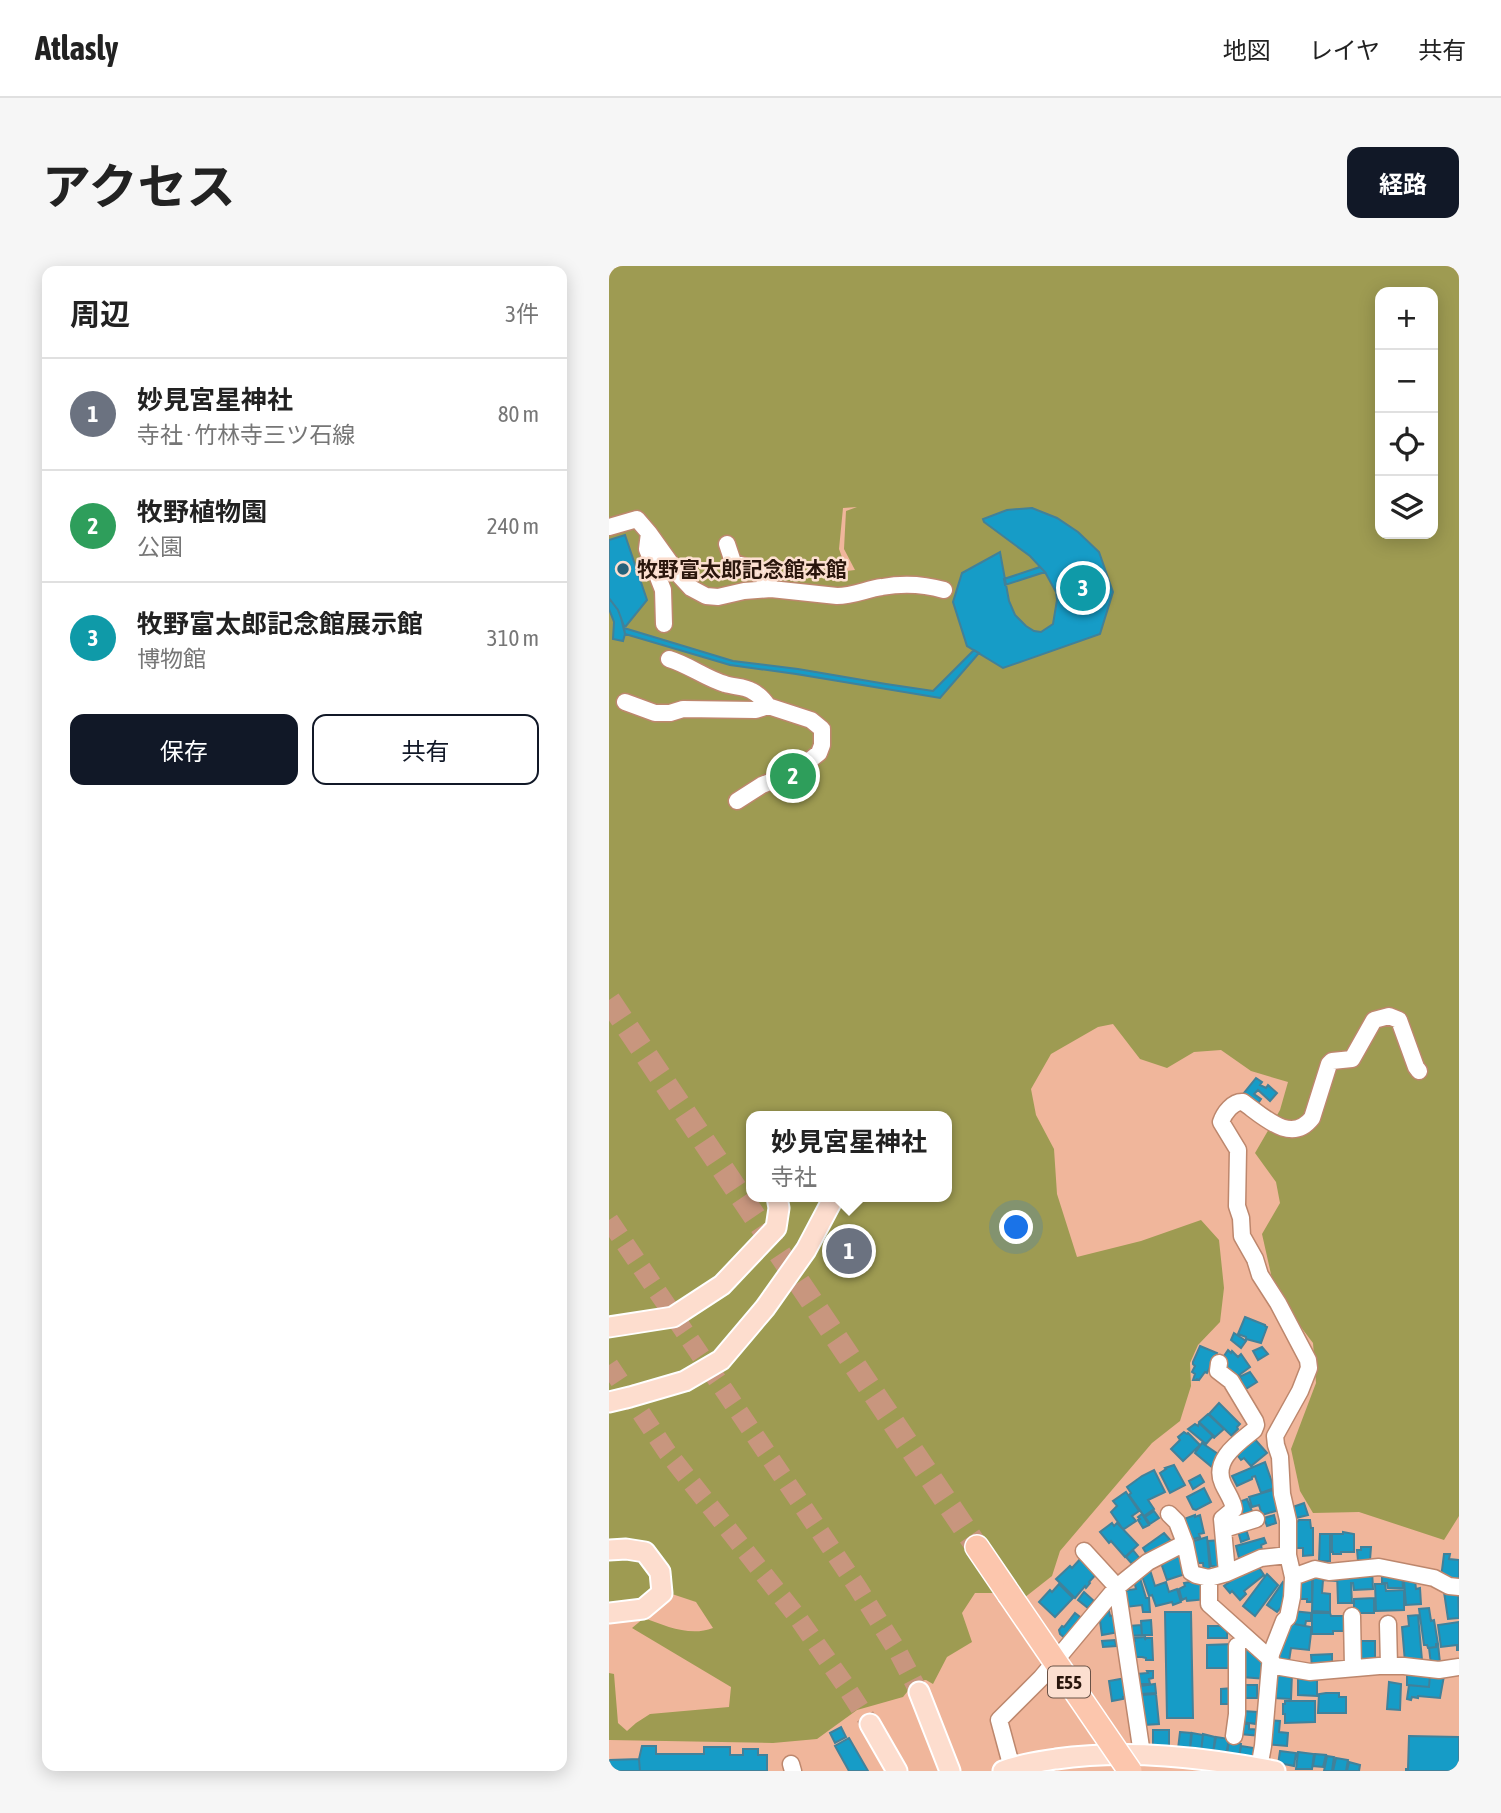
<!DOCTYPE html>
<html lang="ja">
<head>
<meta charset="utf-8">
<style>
	body { margin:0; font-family:"Asap Condensed","Noto Sans JP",sans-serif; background:#f6f6f6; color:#222 }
	.controls { position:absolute; right:21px; top:21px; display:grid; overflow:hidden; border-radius:14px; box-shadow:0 4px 18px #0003 }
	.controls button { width:63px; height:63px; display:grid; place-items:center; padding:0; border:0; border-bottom:2px solid #e0e0e0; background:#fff; color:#222; font:35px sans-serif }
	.you { position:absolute; left:408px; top:962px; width:24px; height:24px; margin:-18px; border:5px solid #fff; border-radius:50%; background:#1a73e8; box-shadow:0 0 0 10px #1a73e833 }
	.badge { display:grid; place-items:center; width:46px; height:46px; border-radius:50%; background:#111827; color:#fff; font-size:23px; font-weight:700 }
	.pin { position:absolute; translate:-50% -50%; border:4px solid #fff; box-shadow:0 2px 7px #0006 }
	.popup { position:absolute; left:137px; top:845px; width:206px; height:91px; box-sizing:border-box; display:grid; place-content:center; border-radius:14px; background:#fff; filter:drop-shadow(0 2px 5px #0005); font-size:23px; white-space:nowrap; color:#767676 }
	.popup b { font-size:26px; color:#222 }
	.popup::after { content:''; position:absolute; left:50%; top:100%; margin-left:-14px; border:14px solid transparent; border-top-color:#fff }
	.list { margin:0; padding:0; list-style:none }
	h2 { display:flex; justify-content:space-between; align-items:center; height:91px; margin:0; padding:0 28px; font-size:30px }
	h2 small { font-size:23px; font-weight:400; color:#767676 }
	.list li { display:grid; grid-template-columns:46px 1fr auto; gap:21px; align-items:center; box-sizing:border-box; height:112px; padding:0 28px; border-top:2px solid #e0e0e0 }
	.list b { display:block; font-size:26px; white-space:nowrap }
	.list p { margin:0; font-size:23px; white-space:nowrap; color:#767676 }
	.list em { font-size:23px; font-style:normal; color:#767676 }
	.actions { display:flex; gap:14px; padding:21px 28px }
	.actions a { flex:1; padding:16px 0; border:2px solid #111827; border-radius:14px; text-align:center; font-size:24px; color:#111827 }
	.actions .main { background:#111827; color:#fff }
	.icon { flex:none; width:38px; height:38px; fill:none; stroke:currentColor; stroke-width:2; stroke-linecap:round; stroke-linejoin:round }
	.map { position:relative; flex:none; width:850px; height:1505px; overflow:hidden; border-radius:14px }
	header { display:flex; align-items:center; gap:42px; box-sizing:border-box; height:98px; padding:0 35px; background:#fff; border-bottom:2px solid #e0e0e0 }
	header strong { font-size:33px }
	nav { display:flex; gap:38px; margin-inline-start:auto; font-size:24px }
	.intro { display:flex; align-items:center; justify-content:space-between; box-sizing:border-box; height:168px; padding:0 42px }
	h1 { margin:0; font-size:49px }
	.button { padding:18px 32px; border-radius:14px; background:#111827; color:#fff; font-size:24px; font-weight:700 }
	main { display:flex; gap:42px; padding:0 42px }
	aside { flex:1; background:#fff; border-radius:14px; box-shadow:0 4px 18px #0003 }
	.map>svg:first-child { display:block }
	.green { fill:#9e9b52; fill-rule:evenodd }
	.building { fill:#169cc7; stroke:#41819a; stroke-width:2 }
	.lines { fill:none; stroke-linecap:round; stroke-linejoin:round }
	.major-tunnel { stroke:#c8967e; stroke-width:19; stroke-dasharray:19 10; stroke-linecap:butt }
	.highway-tunnel { stroke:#c8967e; stroke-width:23; stroke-dasharray:23 11; stroke-linecap:butt }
	.minor-casing { stroke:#bd876d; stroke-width:19 }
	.major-casing { stroke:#fff; stroke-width:23 }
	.highway-casing { stroke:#fff; stroke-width:26 }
	.minor { stroke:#fff; stroke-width:16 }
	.major { stroke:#fdddce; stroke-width:19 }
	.highway { stroke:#fcc6ad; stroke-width:23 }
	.highway-bridge-casing { stroke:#fff; stroke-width:26; stroke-linecap:butt }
	.highway-bridge { stroke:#fcc6ad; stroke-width:23 }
	.poi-dot { fill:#26627a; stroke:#fcdfd0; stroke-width:2.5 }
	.labels { text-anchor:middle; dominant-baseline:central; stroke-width:5; stroke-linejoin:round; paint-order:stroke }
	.shield { fill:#fcdfd0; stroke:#695247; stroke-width:2 }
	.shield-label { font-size:19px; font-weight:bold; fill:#2a160c }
	.poi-label { font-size:21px; font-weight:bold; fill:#2a160c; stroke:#fcdfd0; text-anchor:start }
</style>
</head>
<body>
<header>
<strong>Atlasly</strong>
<nav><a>地図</a><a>レイヤ</a><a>共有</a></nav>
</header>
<div class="intro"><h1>アクセス</h1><a class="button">経路</a></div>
<main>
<aside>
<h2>周辺<small>3件</small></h2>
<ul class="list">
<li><span class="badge" style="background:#6b7280">1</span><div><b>妙見宮星神社</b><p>寺社 · 竹林寺三ツ石線</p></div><em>80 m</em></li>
<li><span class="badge" style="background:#2e9e5b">2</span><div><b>牧野植物園</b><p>公園</p></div><em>240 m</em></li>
<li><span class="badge" style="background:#0f9aa8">3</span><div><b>牧野富太郎記念館展示館</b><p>博物館</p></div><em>310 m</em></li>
</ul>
<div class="actions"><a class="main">保存</a><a>共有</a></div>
</aside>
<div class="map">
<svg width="850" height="1505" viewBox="0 0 850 1505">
	<rect width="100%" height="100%" fill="#f0b69b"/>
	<path class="green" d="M0,0H850V1250L835,1274L750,1246L704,1247L691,1225L682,1183L707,1117L704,1077L682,1048L664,1017L653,968L671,937L667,916L646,887L671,844L679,816L642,805L612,784L585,786L558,802L531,793L504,758L489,761L442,788L422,823L427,849L445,883L448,928L468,991L532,975L592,954L610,974L615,1022L611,1056L589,1079L581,1097L582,1120L571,1155L543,1177L451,1285L443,1310L415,1332L390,1327H366L353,1347L363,1376L338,1391L324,1418L317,1414L307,1415L294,1431L248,1444L208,1473L164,1477L0,1474V1407L5,1408L9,1457L18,1465L27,1457L41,1448L120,1441L122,1421L23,1362L35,1352C57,1360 81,1371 104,1362L87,1336L54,1325L22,1337L0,1338ZM771,26H824V268H771ZM248,241L237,245L235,283L246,304L238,305L230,283L234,242ZM142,850H338V931H142Z"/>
	<path class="building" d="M423,242L448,252L469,266L490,286L504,326L491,368L394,402L358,380L344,336L353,307L391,286L400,335L406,349L417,360L425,365L432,366L444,358L448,334L447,326L436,306L421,290L375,256L374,253L398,244Z
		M16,269L38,334L17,360H15L9,344L0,332V274Z
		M431,301L436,306L396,319L395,313Z
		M0,332L9,344L12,352L16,368L14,375L4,373L5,356L0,343Z
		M15,362L124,395L189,403L277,418L324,425L365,384L370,387L331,432L187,408L121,399L16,368Z
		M647,812L653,816L651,819L657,822L659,819L668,827L661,835L649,824L645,828L652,833L648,839L635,827Z
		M231,969L238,977L236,978L238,980L239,979L243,983L245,982L252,990L239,1001L234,996L232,997L230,996L233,990L230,987L233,984L223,975Z
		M636,1051L656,1059V1060L658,1061L652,1077L637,1073V1071L629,1068Z
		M625,1067L637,1075L632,1082L622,1074Z
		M591,1080L608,1087L598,1107L596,1106L590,1114L587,1113L588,1114H584L586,1108L583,1106L586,1100L584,1098V1096Z
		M653,1081L659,1088L649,1094L644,1085Z
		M619,1084L622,1087L623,1085L629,1091L632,1088L641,1101L626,1112L611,1096Z
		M641,1106L648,1116L632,1126L626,1116L632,1113L630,1111Z
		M610,1137L631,1158L628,1161L629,1163L624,1168L628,1171L626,1173L600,1148Z
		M599,1148L615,1163L606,1171L590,1156Z
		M590,1157L606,1172L603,1171L597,1178L579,1163L586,1158L589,1160Z
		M575,1166L578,1168L579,1167L591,1179L574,1195L562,1183L571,1174L569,1171Z
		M643,1170L658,1187L642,1200L635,1192L632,1194L625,1185Z
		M593,1177L612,1190L604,1202L586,1187Z
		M656,1196L665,1222L652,1227L646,1210L643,1211V1213L628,1220L623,1210Z
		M565,1199L576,1219L561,1227L551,1207L557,1203L556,1202Z
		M545,1204L556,1226L539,1234L545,1243L535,1250L520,1229L522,1227L518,1221L533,1210Z
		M591,1209L595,1216L584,1223L580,1215Z
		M595,1222L602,1236L587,1244L584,1243L578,1231Z
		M664,1224L670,1244L653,1249L650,1239L643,1241L640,1231Z
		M517,1226L530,1245L523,1250L527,1255L515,1263L513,1262L502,1246L508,1240L504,1235Z
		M638,1233L645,1250L633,1251L627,1237Z
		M695,1237L699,1249L687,1252L684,1241Z
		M545,1245L550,1252L541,1258L536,1251Z
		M533,1248L540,1259L534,1262L529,1254L531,1253L529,1251Z
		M586,1249V1251L591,1249L595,1267L590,1268L591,1271L581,1274L575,1253Z
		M665,1249L667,1257L658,1260L655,1252Z
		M690,1254H701L702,1262H704V1289L694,1290V1282H683V1257H687Z
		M503,1257L505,1260L508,1257L529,1279L516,1291L502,1275L500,1277L491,1266Z
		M637,1263L640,1273L632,1276L629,1265Z
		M734,1266L745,1268V1286H732V1288H724V1286H723V1268H734Z
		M555,1267L563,1276L540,1292L534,1282Z
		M711,1268H721V1295H710Z
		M598,1271L601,1305L595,1306L594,1297H586L582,1276Z
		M655,1272L657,1277L652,1279L653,1284L632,1300L627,1280Z
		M612,1274L615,1300L605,1302V1300H602L599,1275Z
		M752,1281H762L761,1294L749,1295L748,1284H752Z
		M524,1284L532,1294L525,1300L517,1291Z
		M573,1285L574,1296H572L576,1308L558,1314L551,1294Z
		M835,1288H841L840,1293L850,1294V1314L832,1312Z
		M473,1291L489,1306L480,1316L481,1317L477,1322L476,1320L466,1332L447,1313L461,1300L463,1302Z
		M647,1297L655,1309L635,1325L637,1328L631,1334L623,1325L621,1327L615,1320Z
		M541,1304L546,1320L557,1316L560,1326L568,1323L572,1336L564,1339L563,1336L547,1340L543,1329L540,1330L532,1307Z
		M763,1304L764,1323L745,1324L744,1317H742L743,1337H729L728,1307Z
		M773,1304L793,1308L794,1322H779L778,1317H773Z
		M658,1308L669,1319L646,1350L634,1340Z
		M727,1308V1315L714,1314L713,1327L721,1328V1346L703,1345L704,1309Z
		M531,1312L537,1332H540L541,1346H534L533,1339L517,1341L514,1325L527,1323L525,1314Z
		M703,1312V1336H698V1333H690L688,1313Z
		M806,1314L807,1323L811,1322L812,1338L797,1339L795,1315Z
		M581,1315L596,1317L597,1333L578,1335L577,1332L573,1334L570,1323L576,1320L575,1317L581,1316Z
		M674,1316L681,1321L677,1336L668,1346L658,1339Z
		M450,1318L464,1332L446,1351L430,1336L441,1324L443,1326Z
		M766,1318H776L777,1325L795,1324V1344L767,1345Z
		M475,1326L485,1335L479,1342L469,1334Z
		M835,1326H849L850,1352L839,1353Z
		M765,1332V1347H745V1333Z
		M496,1341L500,1345L501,1350L507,1349L510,1366L493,1369L490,1348Z
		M820,1342L822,1355L825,1354L829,1378H827V1381L819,1382L818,1379H815L810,1343Z
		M683,1345L702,1347V1355H697L696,1360L685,1358Z
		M556,1346H582L584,1452H558Z
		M466,1347L475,1354L458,1374L451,1368L450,1364L453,1360L455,1361Z
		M703,1347H721L722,1350H740V1365H724V1368H703Z
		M809,1349L813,1394L796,1396L793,1361L800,1360L799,1350Z
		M542,1354L543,1369H533L532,1355Z
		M678,1355H685V1358L702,1361V1367L700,1384L682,1382L680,1395L666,1393Z
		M850,1356V1384H848V1379L832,1381L829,1359Z
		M532,1359L533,1369L521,1370L520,1360Z
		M599,1360H618V1372H599Z
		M536,1371V1374L537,1372H543L544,1394H537V1392L533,1391H525L524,1376L526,1375L525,1372Z
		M506,1374L507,1380L494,1381L493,1375Z
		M749,1375H766V1396L749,1397Z
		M624,1378L625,1402H598V1379Z
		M827,1378H829L831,1397L822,1398L820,1382L827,1381Z
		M632,1381H644L659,1398L658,1413L632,1411Z
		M723,1388V1401H703L702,1389Z
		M538,1405H544V1412L540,1413L541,1418H529L528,1408L539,1407Z
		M798,1406L821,1409L820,1421L798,1419Z
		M666,1408H683L682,1433L665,1432Z
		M821,1409L835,1410L831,1432L809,1430V1432L803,1431L802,1434L798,1433L800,1419L820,1421Z
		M517,1412L521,1430L514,1431V1433L503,1435L500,1415Z
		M689,1412H708V1430L689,1429Z
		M780,1416L792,1418L791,1444L778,1443Z
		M546,1418L547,1427L532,1428L531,1420Z
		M632,1419H648V1432H632Z
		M624,1422V1438H612V1423Z
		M717,1427H730V1431H737V1447H709L710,1428Z
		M547,1428L550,1458L535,1459L532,1429Z
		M676,1435H706V1456L676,1457V1448H674V1438H676Z
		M634,1445L648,1446L647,1458L633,1456Z
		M659,1454L671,1455L670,1466L679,1467L678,1480L657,1478Z
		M634,1458H640V1463L653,1464L652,1470L631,1468Z
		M232,1461L237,1471L226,1477L221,1467Z
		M544,1464H560V1482H544Z
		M571,1466L582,1467L581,1484L569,1483Z
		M583,1467L594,1469L592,1486L581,1484Z
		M594,1468L606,1471L604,1487L592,1486Z
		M800,1470L850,1471V1505H797V1503H799Z
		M607,1471L620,1473L617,1489L604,1487Z
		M240,1472L259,1505H240L226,1480Z
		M620,1474L632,1478L630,1492L618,1490Z
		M33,1480H47V1488H95V1481H121V1489H134V1483H149V1489H158V1505H31L30,1493Z
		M632,1480L651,1483L648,1496L630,1492Z
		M671,1485L687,1487L685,1500L675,1498V1500L669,1499Z
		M689,1486L705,1488L703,1503H687Z
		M706,1488L717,1489L714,1501L704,1500Z
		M718,1490L725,1491L723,1505H715Z
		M727,1492L739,1494L737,1505H724Z
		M30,1493L31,1505H0V1494Z
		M740,1496L751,1499L750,1505H738Z"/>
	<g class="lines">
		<path class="major-tunnel" d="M0,954L249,1322L289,1386L310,1426
			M0,1099L58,1186L187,1349L236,1419L261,1458"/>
		<path class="highway-tunnel" d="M0,734L368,1281"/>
		<g class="minor-casing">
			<path id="minor" d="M0,261L28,253L40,267L38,283L54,324L55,358
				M40,267L70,309L82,322L97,330L109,331L135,325L162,323L228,330C244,330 258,323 273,321C295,317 314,318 335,324
				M118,278L124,296C138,302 158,306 162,323
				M60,393C80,399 96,412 116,418C125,421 135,420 143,425C149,428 155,434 159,440
				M16,436L46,447H61L74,443L147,444L159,440L202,454L213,463V479L210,487L186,506L153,519L128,535
				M560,1248L568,1256L576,1277
				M615,1263L647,1253
				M475,1285L508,1321L533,1488
				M618,1307L652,1292L679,1289
				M684,1311L706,1303L720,1306L770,1301L825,1312L840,1320L850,1321
				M600,1312L618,1307L613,1253L625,1243C624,1234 618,1227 614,1218C603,1194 629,1177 645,1164L647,1159L646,1155L622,1115L609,1105L610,1097
				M743,1350L744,1402
				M779,1358L780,1400
				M625,1470L628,1448V1380
				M182,1498L184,1505
				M406,1501L400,1491L390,1454L432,1412L508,1321L539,1296L576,1277L582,1306L587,1309L600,1312V1338L658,1390L666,1400L701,1406L770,1400H795L830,1404L850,1401
				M650,1502L654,1480L662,1388L675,1355L679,1351L683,1331L684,1311L679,1289V1254L673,1228L671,1191L667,1179L666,1170L691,1125L700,1102L699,1094L669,1037L651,1009L646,993L633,970L632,952L628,940L629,884L612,856C615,847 624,835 634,836C654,850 682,879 703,852L720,798L723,795L743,793L765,754L780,750L790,754L807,801L810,805"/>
		</g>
		<g class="major-casing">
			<path id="major" d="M0,1061L64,1051L113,1019L167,962L170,942L168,931
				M0,1136L21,1131L76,1115L112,1094L156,1042L197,984L225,931
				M0,1284L17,1283L36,1286L51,1306L53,1327L34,1343L0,1347
				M310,1426L341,1505
				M261,1458L288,1505
				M394,1505C411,1498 429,1496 447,1493C520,1483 593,1491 666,1505"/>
		</g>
		<g class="highway-casing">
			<path id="highway" d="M368,1281L400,1328"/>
		</g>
		<use href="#minor" class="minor"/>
		<use href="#major" class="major"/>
		<use href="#highway" class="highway"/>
		<g class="highway-bridge-casing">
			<path id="highway-bridge" d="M400,1328L521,1505"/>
		</g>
		<use href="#highway-bridge" class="highway-bridge"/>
	</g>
	<circle class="poi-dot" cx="14" cy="303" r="7"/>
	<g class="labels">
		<rect class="shield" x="439" y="1400.5" width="42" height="31" rx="5"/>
		<g class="shield-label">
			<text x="460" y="1416">E55</text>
		</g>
		<g class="poi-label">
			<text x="28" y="303">牧野富太郎記念館本館</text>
		</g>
	</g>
</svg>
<div class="controls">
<button>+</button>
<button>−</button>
<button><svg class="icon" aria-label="locate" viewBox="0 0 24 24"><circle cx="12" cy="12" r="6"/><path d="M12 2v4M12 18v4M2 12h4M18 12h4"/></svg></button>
<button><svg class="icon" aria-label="layers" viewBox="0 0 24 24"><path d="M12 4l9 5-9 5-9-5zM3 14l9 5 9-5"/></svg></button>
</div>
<div class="you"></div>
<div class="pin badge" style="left:240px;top:985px;background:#6b7280">1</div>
<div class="popup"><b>妙見宮星神社</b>寺社</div>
<div class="pin badge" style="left:184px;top:510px;background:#2e9e5b">2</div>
<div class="pin badge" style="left:474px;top:322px;background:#0f9aa8">3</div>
</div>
</main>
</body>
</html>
